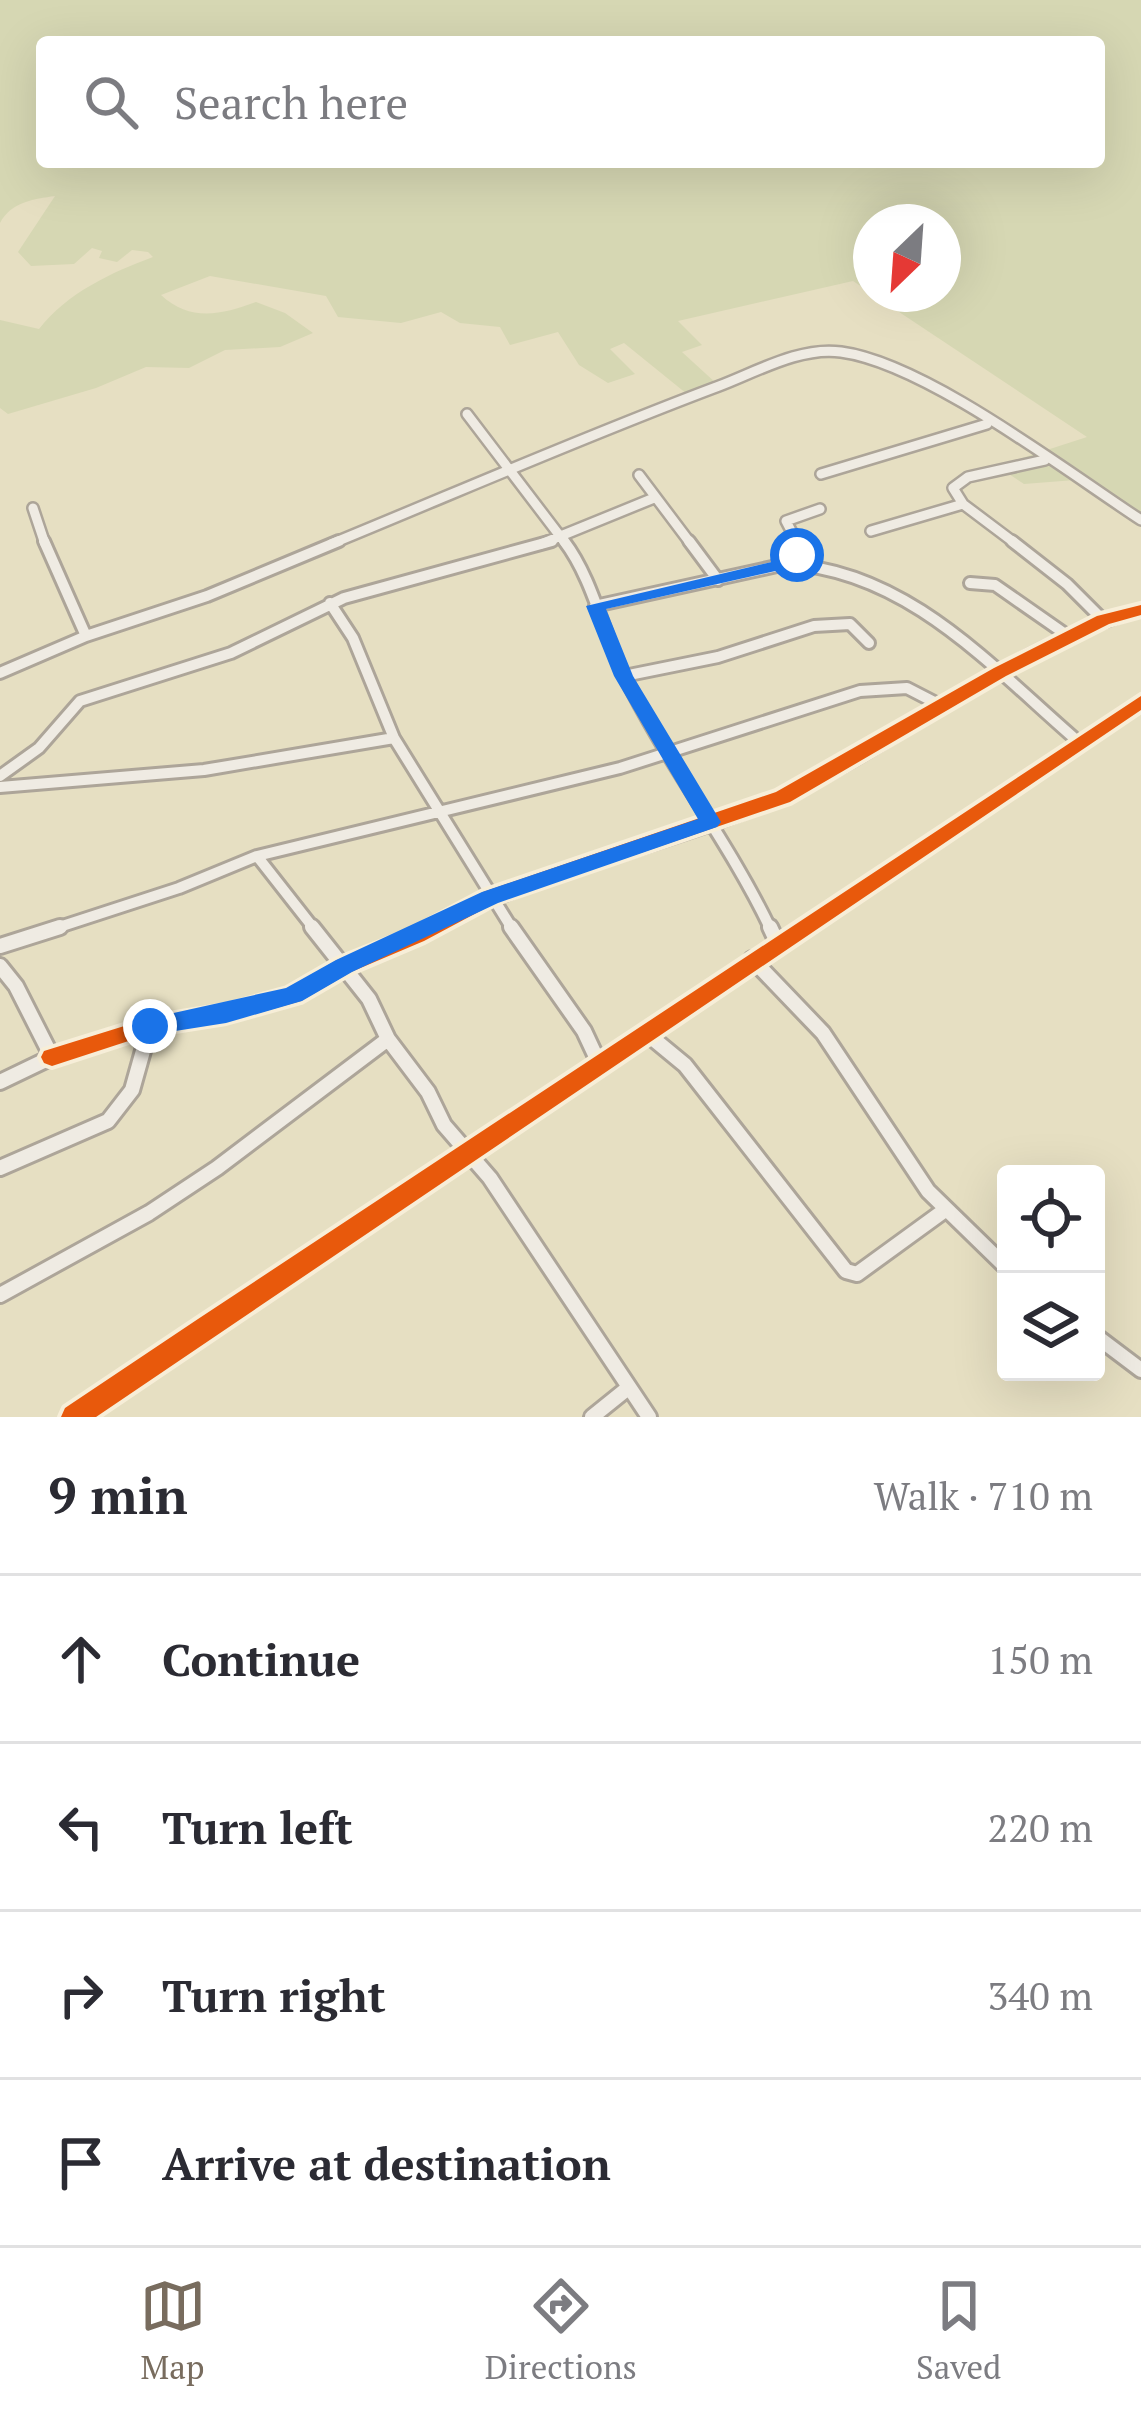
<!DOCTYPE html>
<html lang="en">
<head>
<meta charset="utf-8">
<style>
	body { margin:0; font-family:"PT Serif",serif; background:#f2f2f3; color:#2b2b33 }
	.controls { position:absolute; right:36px; bottom:36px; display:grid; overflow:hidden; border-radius:12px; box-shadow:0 12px 48px #0002 }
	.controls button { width:108px; height:108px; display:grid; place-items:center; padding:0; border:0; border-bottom:3px solid #e1e1e2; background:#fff; color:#2b2b33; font:60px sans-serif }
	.compass { position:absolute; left:853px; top:204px; width:108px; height:108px; border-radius:50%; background:#fff; box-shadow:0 12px 48px #0002; rotate:205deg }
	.stop { position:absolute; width:36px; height:36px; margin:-27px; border:9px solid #1a73e8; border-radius:50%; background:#fff }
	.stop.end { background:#1a73e8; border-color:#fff; box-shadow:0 3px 12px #0008 }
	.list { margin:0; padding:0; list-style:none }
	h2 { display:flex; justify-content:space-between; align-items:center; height:156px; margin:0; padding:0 48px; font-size:51px }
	h2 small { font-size:39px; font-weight:400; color:#7c7c81 }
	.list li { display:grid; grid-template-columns:78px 1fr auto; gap:36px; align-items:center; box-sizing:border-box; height:168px; padding:0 48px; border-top:3px solid #e1e1e2 }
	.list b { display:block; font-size:45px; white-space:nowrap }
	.list em { font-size:39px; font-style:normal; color:#7c7c81 }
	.icon { flex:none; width:66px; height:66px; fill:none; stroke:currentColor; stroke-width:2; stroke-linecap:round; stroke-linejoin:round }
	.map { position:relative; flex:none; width:1141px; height:1417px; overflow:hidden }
	.search { position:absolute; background:#fff; box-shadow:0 12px 48px #0002; left:36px; right:36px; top:36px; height:132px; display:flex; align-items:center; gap:30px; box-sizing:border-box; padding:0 42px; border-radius:12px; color:#7c7c81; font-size:45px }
	.sheet { height:828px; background:#fff }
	nav { display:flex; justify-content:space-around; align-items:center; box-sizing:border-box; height:168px; border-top:3px solid #e1e1e2; background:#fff; font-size:33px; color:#7c7c81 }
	nav a { display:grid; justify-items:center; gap:6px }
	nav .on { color:#786c5e }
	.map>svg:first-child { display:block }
	.farmland { fill:#e6dfc2; fill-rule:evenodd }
	.green { fill:#d6d7b3; fill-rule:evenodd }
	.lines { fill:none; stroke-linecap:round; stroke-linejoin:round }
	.minor-far2-casing { stroke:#ada599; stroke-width:14 }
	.minor-far1-casing { stroke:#ada599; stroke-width:16 }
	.minor-casing { stroke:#ada599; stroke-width:20 }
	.minor-far2 { stroke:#efebe3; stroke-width:9 }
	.minor-far1 { stroke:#efebe3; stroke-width:10 }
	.minor { stroke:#efebe3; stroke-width:14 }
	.cycleway-casing { stroke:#f7eed8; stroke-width:8 }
	.cycleway { fill:#e8590c; fill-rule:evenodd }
	.route { fill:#1a73e8 }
</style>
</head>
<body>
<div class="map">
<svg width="1141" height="1417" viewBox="0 0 1141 1417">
	<rect width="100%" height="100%" fill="#e7e0d1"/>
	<path class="farmland" d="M0,0H1141V1417H0ZM42,42H1099V162H42ZM871,222H943V294H871ZM1006,1174H1096V1372H1006Z"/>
	<path class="green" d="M0,0H1141V519L1075,480L1024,484L997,466L1087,437L872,294H943V222H871V293L853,281L678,321L702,345L682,352L717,384L687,394L624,343L610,349L635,374L608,383L579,365L558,332L510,345L500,327L460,323L441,312L401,323L338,317L326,296L210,276L161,295C190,322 221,315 256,302L285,313L313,333L280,347L225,350L189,368L146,367L96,388L8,414L0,408V320L39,329C67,293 112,272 153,257L148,252L132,250L117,262L99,258L102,251L92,248L74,264L31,266L18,252L55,196C34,199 11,202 0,223ZM42,42H1099V162H42Z"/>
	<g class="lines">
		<g class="minor-far2-casing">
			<path id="minor-far2" d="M467,414L566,544
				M821,474L987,424
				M639,475L691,544
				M963,504L1016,544
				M33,508L45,544
				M871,531L963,504L953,488L968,477L1045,460
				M331,544C460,491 588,435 719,386C756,372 801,346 841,352C925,363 1066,471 1141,520
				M541,544L654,498
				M798,544L786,521L820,509"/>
		</g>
		<g class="minor-far1-casing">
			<path id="minor-far1" d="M564,541C593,579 603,633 624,675C667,764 729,841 771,930
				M689,541L718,580
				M1012,541L1067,584L1103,620
				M786,564C905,570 988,663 1073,737L1075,747
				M970,583L995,585L1071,638
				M330,603L353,638L394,738L513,930
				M595,606L786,564L800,548L797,541
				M86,636L207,596L339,541
				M0,673L86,636L44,541
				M624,676L718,657L814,626L850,624L869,643
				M0,776L39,748L80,701L231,653L344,598L552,541
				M0,787L204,770L394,738
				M257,856L315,930
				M50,930L179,888L257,856L620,768L860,691L907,688L940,705
				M429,930C540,871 663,848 778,799C902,745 1008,645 1141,610
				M801,930L1141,702"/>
		</g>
		<g class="minor-casing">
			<path id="minor" d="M312,927L369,999L388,1039L428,1092L444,1125L490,1178L649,1417
				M511,927L584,1031L598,1061L594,1069
				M770,927L777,942
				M0,946L60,927
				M752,959L823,1033L928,1191L1006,1267
				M0,966L16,986L52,1057L0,1082
				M645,1032L685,1065L846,1271L857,1274L945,1210
				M52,1057L150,1026L226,1014L293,995L344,966L434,927
				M0,1168L108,1121L132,1090L150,1026
				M0,1295L149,1213L217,1168L388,1039
				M1096,1336L1141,1370
				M74,1417L806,927
				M592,1417L628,1388"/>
		</g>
		<use href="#minor-far2" class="minor-far2"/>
		<use href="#minor-far1" class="minor-far1"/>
		<use href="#minor" class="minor"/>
		<g class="cycleway-casing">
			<path id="cycleway" d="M1141,605V615L1109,624L1006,676L790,802L497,902L424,941L351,972L301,1001L226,1022L150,1034L52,1066L44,1063L41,1057L44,1051L150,1018L226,1006L287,989L337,960L410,931L483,892L776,792L994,668L1097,616Z
				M1141,696V710L96,1417H61L65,1408L198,1319Z"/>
		</g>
		<use href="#cycleway" class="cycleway"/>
	</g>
	<path class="route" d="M797,550L806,555L793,567L606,609L633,676L721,822L717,827L498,903L352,972L302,1001L226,1023L150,1035L142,1033V1020L286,988L336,960L482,892L698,819L614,676L586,606L780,560Z"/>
</svg>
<div class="controls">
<button><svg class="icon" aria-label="locate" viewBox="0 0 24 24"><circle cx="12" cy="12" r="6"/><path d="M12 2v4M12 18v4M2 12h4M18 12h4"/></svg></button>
<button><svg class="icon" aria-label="layers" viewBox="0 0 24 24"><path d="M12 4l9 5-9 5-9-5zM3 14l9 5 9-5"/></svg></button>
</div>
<svg class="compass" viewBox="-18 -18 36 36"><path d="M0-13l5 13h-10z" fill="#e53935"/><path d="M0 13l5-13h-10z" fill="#7c7c81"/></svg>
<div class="stop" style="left:797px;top:555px"></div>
<div class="stop end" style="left:150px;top:1026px"></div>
<div class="search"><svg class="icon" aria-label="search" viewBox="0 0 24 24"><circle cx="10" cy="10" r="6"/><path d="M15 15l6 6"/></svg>Search here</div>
</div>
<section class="sheet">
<h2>9 min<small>Walk · 710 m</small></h2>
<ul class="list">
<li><svg class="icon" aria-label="ahead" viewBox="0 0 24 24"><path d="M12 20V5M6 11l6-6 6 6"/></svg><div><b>Continue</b></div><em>150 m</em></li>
<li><svg class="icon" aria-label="left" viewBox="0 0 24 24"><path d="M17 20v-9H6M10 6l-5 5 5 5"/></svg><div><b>Turn left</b></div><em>220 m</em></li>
<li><svg class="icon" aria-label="right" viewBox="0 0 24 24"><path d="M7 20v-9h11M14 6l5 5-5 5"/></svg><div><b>Turn right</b></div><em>340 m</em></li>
<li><svg class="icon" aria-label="arrive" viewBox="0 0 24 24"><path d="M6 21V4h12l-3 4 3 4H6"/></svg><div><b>Arrive at destination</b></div></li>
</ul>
</section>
<nav>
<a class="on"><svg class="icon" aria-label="map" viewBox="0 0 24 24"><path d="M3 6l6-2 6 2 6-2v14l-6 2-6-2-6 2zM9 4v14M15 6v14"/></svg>Map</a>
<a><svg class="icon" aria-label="directions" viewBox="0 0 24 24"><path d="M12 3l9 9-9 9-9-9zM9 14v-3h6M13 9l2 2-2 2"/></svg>Directions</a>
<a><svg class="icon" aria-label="saved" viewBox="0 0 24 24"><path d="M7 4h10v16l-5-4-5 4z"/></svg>Saved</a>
</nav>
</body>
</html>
